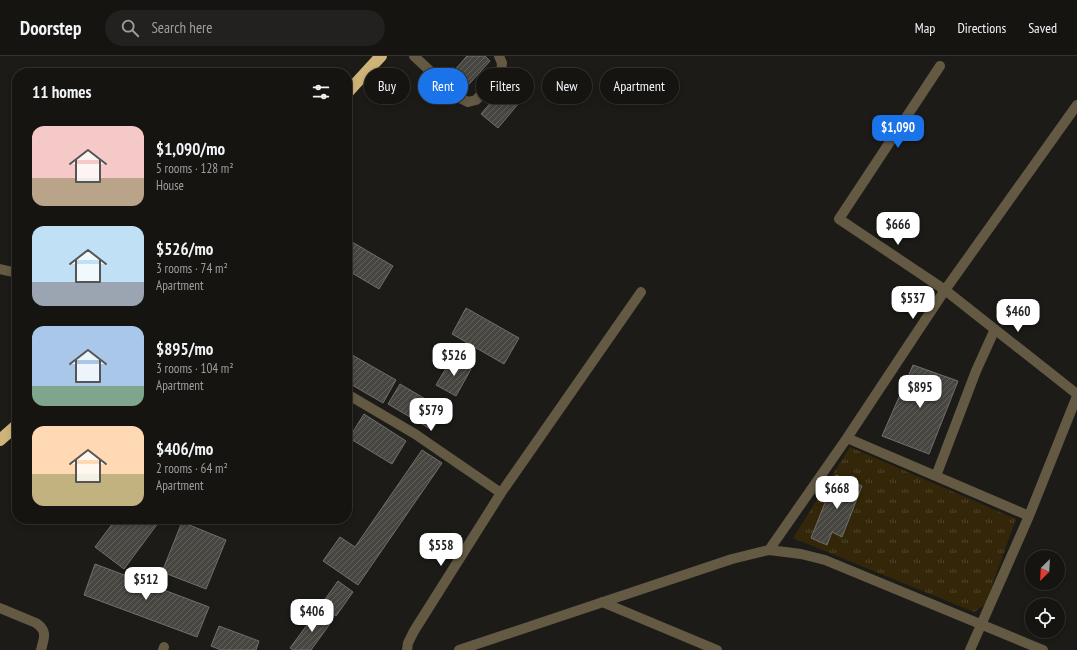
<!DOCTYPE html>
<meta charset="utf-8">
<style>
:root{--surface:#151411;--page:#22211f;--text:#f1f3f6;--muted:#9d9e9f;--line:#343331;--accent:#1a73e8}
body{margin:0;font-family:"PT Sans Narrow",sans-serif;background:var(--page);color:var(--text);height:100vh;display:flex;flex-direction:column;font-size:15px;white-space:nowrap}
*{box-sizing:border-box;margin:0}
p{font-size:13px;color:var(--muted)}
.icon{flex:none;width:22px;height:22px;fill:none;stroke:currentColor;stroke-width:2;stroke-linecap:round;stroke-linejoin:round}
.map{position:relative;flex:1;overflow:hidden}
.sheet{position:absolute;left:12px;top:12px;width:340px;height:456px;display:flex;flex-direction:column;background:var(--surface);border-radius:16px;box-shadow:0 2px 6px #0003,0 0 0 1px var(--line)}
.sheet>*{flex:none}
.top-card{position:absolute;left:364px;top:12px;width:380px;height:36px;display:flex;gap:8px}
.needle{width:26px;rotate:204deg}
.tools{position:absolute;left:1025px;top:494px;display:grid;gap:8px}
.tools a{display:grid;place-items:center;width:40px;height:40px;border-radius:50%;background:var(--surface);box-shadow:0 2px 6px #0003,0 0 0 1px var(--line);font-size:20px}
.price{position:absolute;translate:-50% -34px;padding:0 9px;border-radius:8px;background:#fff;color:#222;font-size:13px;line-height:26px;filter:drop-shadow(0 1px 2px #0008)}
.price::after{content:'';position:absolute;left:50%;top:24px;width:12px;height:9px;margin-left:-6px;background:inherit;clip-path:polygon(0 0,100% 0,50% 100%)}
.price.current{background:var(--accent);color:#fff}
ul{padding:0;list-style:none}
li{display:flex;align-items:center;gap:12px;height:100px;padding:0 20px}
li span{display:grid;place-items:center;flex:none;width:112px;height:80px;border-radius:12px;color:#555}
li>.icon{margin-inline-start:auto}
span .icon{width:48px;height:48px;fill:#fffc;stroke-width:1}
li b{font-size:17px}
h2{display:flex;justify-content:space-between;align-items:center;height:48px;padding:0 20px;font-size:17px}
.pill{padding:0 14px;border-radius:18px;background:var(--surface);box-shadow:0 2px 6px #0003,0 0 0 1px var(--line);font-size:14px;line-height:36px}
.pill.current{background:var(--accent);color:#fff}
header{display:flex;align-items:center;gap:24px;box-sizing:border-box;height:56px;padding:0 20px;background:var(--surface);border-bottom:1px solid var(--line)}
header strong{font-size:19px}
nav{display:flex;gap:22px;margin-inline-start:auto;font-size:14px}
.search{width:280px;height:36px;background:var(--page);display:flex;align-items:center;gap:10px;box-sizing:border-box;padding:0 14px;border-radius:22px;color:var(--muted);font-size:15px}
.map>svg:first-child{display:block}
.park{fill:url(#park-tufts)}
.building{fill:url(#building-hatch);stroke:#716f6b}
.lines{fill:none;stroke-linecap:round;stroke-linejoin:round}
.minor{stroke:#645a43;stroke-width:10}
.highway{stroke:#ceb478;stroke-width:12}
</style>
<header>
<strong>Doorstep</strong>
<div class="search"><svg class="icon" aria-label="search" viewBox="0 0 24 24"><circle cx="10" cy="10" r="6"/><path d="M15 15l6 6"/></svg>Search here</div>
<nav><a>Map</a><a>Directions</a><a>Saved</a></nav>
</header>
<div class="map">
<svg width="1077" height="594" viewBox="0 0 1077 594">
<defs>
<pattern id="park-tufts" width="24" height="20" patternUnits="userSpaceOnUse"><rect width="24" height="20" fill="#342709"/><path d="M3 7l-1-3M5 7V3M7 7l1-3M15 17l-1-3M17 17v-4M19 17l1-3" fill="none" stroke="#52472d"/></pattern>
<pattern id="building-hatch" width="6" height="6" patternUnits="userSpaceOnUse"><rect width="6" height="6" fill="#484641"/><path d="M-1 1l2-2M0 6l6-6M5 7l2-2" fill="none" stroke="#63615d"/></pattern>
</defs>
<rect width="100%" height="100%" fill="#1c1b17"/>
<path class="park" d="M850,391L1016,463L985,549L974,556L793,482Z"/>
<path class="building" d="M467,0H485L490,5L461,37L446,24Z
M517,15L534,29L498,72L481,58Z
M347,183L393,210L379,233L347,214Z
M466,252L519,282L504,308L452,278Z
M347,296L396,324L383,347L347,326Z
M452,302L471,313L456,340L436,329Z
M913,309L958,325L929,398L882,380Z
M400,328L444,354L432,374L388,348Z
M364,358L406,385L392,408L349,382Z
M422,394L442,407L358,529L323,505L340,481L355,491Z
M836,419L862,430L842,481L832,476L827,489L811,482Z
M116,463H161L124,513L95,491Z
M182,466L226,484L206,533L162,516Z
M95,508L209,551L197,581L84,539Z
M338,525L353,536L336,560L321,549Z
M318,554L332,565L311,594H293L290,592Z
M219,570L259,585L256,594H221L211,590Z"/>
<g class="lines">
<path class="minor" d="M414,0L458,41L468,46L476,44L501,17L502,7L499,0
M940,10L839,163L945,234L1077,338
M0,213L17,217
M347,338L415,378L501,437
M847,382L1029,460
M936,420L976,315L995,273
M769,494L847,382L945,234L1077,49
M602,546L717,594
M0,552L36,567C48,575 44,582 41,594
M163,594L164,591
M407,594L408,587L414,575L501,437L641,236
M459,594L732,503L769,494L801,498L825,504L1043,594
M970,594L1029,460L1077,340"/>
<path class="highway" d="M347,37L381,0
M0,384L17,369"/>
</g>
</svg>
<div class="tools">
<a><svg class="needle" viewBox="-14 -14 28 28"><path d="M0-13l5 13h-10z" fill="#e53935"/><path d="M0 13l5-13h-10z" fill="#9d9e9f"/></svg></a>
<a><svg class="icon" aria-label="locate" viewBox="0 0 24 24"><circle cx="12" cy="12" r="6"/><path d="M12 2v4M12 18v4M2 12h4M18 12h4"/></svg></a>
</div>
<b class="price current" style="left:898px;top:93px">$1,090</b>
<b class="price" style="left:898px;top:190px">$666</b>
<b class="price" style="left:913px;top:264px">$537</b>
<b class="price" style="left:1018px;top:277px">$460</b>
<b class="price" style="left:454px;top:321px">$526</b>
<b class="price" style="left:920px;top:353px">$895</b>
<b class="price" style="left:431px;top:376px">$579</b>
<b class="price" style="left:837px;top:454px">$668</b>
<b class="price" style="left:441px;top:511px">$558</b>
<b class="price" style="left:146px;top:545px">$512</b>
<b class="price" style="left:312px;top:577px">$406</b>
<div class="top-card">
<a class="pill">Buy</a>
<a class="pill current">Rent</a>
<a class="pill">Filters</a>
<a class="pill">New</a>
<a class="pill">Apartment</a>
</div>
<section class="sheet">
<h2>11 homes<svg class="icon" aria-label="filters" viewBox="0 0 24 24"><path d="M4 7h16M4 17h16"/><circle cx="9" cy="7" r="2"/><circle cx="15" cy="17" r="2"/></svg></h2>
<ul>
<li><span style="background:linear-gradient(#f6c9c9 65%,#b9a48a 0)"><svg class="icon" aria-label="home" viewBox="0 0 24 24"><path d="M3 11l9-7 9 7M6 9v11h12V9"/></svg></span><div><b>$1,090/mo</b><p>5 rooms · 128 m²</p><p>House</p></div></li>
<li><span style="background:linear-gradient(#bfe0f5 70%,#9aa5b1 0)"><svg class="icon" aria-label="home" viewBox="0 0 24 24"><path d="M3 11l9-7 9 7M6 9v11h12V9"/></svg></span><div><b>$526/mo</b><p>3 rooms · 74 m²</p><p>Apartment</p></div></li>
<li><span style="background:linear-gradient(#a9c7e8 75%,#7fa58c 0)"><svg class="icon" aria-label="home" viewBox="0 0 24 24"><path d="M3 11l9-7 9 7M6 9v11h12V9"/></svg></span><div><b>$895/mo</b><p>3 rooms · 104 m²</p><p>Apartment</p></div></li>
<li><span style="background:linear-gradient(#ffd9b3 60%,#c2b280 0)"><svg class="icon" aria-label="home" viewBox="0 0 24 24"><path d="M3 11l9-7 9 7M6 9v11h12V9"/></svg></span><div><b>$406/mo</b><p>2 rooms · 64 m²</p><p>Apartment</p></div></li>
</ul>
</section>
</div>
